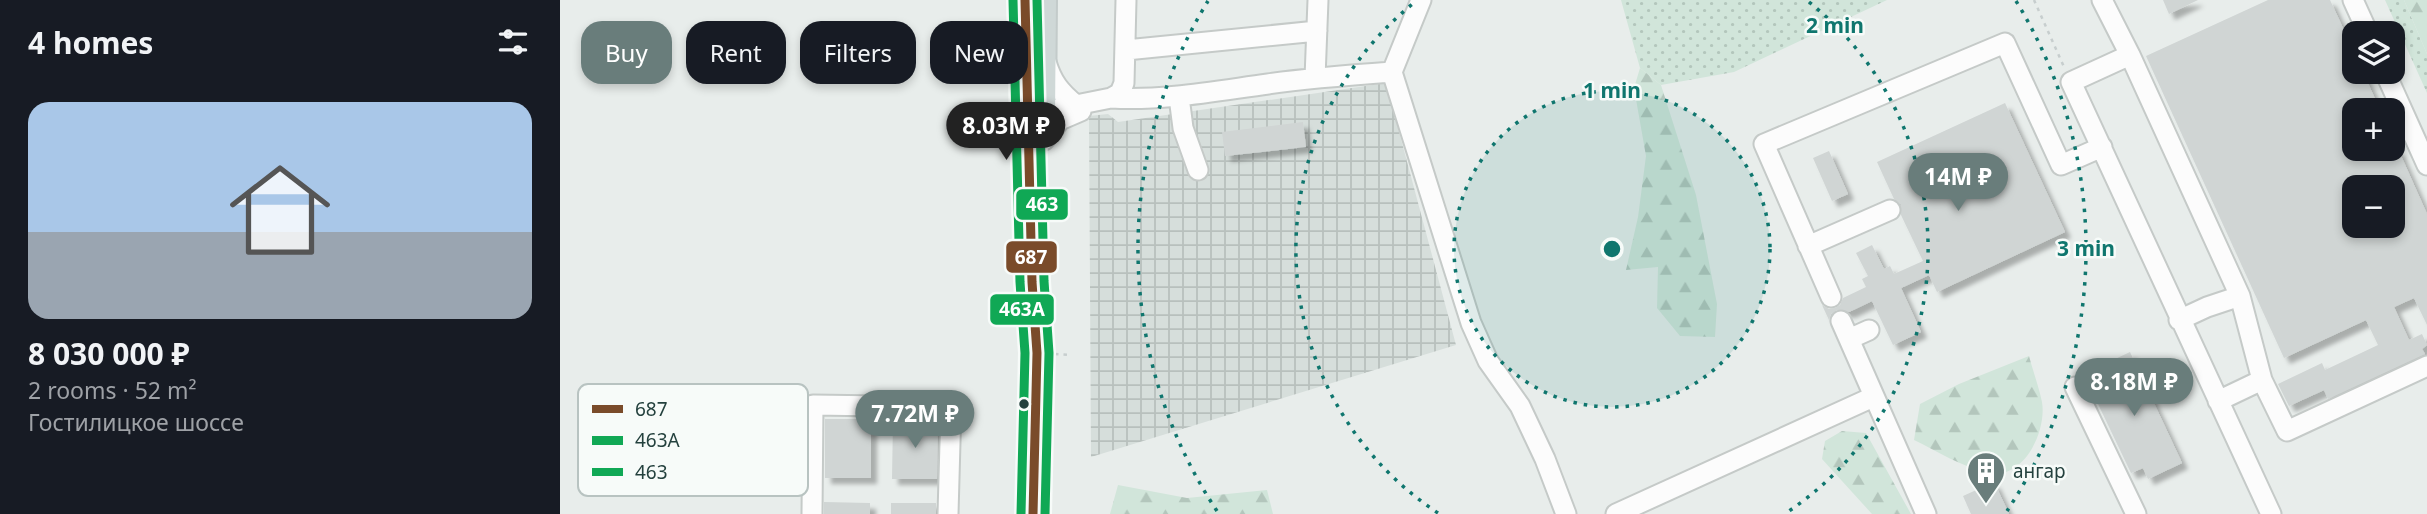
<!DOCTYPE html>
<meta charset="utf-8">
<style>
:root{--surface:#171b24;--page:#20242c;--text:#f1f3f6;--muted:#9ea1a6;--accent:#697d7b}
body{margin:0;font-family:"Noto Sans",sans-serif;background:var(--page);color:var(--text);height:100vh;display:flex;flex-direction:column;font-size:26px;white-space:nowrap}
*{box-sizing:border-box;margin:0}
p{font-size:23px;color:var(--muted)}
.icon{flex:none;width:38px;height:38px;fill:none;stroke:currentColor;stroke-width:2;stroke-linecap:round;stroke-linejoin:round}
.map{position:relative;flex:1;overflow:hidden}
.sheet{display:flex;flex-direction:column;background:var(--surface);width:560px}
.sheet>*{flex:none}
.top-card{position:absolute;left:21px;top:21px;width:665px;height:63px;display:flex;gap:14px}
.tools{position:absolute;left:1782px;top:21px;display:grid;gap:14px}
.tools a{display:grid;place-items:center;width:63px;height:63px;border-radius:14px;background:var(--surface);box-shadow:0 4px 10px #0003;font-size:35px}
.price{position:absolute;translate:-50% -60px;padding:0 16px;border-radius:24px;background:var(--accent);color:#fff;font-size:23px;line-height:46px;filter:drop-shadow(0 2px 4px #0008)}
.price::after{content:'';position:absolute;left:50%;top:42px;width:21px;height:16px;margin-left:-10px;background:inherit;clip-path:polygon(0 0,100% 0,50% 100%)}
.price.selected{background:#222;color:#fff}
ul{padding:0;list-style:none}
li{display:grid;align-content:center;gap:14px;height:371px;padding:0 28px}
li span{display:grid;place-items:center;height:217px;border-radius:21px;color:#555}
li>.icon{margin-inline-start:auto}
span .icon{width:126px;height:126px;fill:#fffc;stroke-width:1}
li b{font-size:30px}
h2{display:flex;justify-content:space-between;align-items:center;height:84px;padding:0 28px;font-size:30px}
.pill{padding:0 24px;border-radius:21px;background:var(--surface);box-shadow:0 4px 10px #0003;font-size:24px;line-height:63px}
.pill.selected{background:var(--accent);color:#fff}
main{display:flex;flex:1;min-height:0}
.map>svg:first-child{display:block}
.industrial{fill:url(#industrial-grid)}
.grass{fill:url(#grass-dots)}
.forest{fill:url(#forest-firs)}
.building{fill:#d0d5d4;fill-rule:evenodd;filter:url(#shadow)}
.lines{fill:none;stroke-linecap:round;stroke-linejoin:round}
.minor-casing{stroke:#c5cac8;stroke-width:23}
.major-casing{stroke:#c3cbca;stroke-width:28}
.path{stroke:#c7cece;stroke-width:2.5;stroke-dasharray:3.5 5;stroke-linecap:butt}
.minor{stroke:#fcfcfc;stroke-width:19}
.major{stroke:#cfd8d7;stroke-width:24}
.bus-1-casing{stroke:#f7fbf9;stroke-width:14}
.bus-2-casing{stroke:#f7fbf9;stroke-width:14}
.bus-3-casing{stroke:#f7fbf9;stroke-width:14}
.bus-1{stroke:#7a4b2a;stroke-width:9}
.bus-2{stroke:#10a855;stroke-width:9}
.bus-3{stroke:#10a855;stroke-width:9}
.ring{fill:none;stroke:#0f766e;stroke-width:3.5;stroke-dasharray:3.5 7}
.bus-dot{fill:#24413e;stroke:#f7fbf9;stroke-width:2.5}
.labels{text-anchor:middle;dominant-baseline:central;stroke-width:5;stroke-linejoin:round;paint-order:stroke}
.poi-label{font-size:19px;fill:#24413e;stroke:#f7fbf9;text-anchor:start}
.key{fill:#f7fbf9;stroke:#b8c3c1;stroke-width:2}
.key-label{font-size:19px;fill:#24413e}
.centre{fill:#0f766e;stroke:#f7fbf9;stroke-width:3.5}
.ring-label{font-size:21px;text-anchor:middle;font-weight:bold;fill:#0f766e;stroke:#f7fbf9;stroke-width:5;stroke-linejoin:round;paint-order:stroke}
.line-badge{stroke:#f7fbf9;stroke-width:2.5}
.badge-label{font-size:19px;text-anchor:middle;font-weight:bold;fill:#fff}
</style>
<main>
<section class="sheet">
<h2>4 homes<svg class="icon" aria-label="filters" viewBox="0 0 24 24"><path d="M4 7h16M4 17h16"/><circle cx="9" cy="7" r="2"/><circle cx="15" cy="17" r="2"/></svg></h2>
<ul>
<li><span style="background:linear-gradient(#a9c7e8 60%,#9aa5b1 0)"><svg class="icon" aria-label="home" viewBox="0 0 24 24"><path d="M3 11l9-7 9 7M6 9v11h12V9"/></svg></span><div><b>8 030 000 ₽</b><p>2 rooms · 52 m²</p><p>Гостилицкое шоссе</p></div></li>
</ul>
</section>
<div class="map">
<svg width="1867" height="514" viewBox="0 0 1867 514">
<defs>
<pattern id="industrial-grid" width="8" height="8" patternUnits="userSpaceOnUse" patternTransform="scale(1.75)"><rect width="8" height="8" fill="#d6dedb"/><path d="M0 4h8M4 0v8" fill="none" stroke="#b8c0bd"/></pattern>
<pattern id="grass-dots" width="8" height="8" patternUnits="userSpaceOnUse" patternTransform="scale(1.75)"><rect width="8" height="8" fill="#d1e5da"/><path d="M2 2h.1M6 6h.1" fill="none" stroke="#b3c6bc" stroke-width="1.8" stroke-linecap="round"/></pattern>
<pattern id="forest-firs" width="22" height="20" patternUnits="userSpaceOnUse" patternTransform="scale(1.75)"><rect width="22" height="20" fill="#d1e5da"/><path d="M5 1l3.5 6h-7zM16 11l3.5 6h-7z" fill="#b3c6bc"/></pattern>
<filter id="shadow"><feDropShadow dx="6" dy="6" stdDeviation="2" flood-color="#0004"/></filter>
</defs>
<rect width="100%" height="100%" fill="#e8edeb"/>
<path class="industrial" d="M826,83L896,345L531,457L529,116L548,114L558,122Z"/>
<path class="grass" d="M1061,0H1327L1174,72L1101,85L1080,68Z
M1825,0H1844L1867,54V93Z"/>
<path class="forest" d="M1844,0H1867V54Z
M1080,68L1101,85L1136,195L1157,304L1155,337L1120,336L1097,308L1098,267L1066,270L1078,217L1086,156L1074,88Z
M1469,356C1473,371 1479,387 1482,402C1487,432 1463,481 1428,473C1402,467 1377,451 1354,440L1360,404L1399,384Z
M1282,431L1306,433L1351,514H1312L1262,459L1265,441Z
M558,485L627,498L707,490L713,514H550Z"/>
<path class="building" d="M1603,0H1638L1609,14Z
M1708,0H1770L1794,52V72H1803L1820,110H1794V149H1838L1867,214V325L1854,298L1834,307L1849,340L1862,334L1867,345L1862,349L1865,354L1768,399L1764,390L1729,406L1718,384L1762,363L1765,370L1818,345L1806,320L1724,358L1586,56ZM1794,187H1832V226H1794Z
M1445,103L1505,232L1377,292L1369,275L1341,288L1361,332L1333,345L1312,301L1289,312L1277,310L1271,314L1269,320L1262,305L1269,309L1275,308L1280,305L1283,298L1306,287L1302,279L1308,276L1296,253L1312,245L1324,269L1330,266L1334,274L1363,261L1341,215V204L1334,199L1317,162Z
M743,122L746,147L665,156L662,132Z
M1269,151L1288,194L1272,201L1253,158Z
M1570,352L1622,463L1588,479L1583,468L1571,473L1529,385L1541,379L1536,368Z
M265,419H311V478H265Z
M333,420H378L377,479H332Z
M1434,482L1449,514H1411L1403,496Z
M264,502L310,503V514H264Z
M331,503H376V514H331Z"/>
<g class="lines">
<defs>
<path id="minor" d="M861,0L832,72L911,323L928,361L960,406L985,459L1006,514
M1542,0L1570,55L1680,296L1702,380L1658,401
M1793,0L1808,33
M566,50L757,31
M1570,55L1511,82L1711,514
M486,62C492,82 500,92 516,105
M1825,72L1867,165
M755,78L758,0
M619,97L623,128L638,170
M551,98C604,101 656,91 708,84C749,78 790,75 832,72
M471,114L551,98L560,93L564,83L566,0
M484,140L500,120L521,111
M1248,246L1330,210
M1271,297L1204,144L1445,43L1501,165L1542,147
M1619,320L1647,307L1680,296
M1281,321L1366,514
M1289,339L1309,330
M1702,380L1727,431L1867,366
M1515,387L1576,514
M252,514L253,405L391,407L388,514
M1056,514L1313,397"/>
<path id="major" d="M465,0L472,282L477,353L473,514
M483,115L484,0"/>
</defs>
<use href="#minor" class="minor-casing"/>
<use href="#major" class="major-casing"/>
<path class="path" d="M1474,0L1504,67
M495,354L509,355"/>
<use href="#minor" class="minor"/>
<use href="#major" class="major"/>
<defs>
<path id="bus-1" d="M465,0L472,282L477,353L473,514"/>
<path id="bus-2" d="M453,0L460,282L465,353L461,514"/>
<path id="bus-3" d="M477,0L484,281L489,353L485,514"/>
</defs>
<use href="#bus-1" class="bus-1-casing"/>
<use href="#bus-2" class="bus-2-casing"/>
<use href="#bus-3" class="bus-3-casing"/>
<use href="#bus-1" class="bus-1"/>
<use href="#bus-2" class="bus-2"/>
<use href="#bus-3" class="bus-3"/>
</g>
<circle cx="1052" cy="249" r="158" fill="#0f766e" fill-opacity=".12"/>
<g class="ring">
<circle cx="1052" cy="249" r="158"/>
<path d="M878 513A316 316 0 0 1 855 2M1249 2A316 316 0 0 1 1226 513"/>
<path d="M657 511A474 474 0 0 1 648 1M1456 1A474 474 0 0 1 1447 511"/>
</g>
<defs>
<symbol id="building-pin" viewBox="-11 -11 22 30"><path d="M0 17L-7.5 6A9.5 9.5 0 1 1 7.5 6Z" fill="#697d7b" stroke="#f7fbf9"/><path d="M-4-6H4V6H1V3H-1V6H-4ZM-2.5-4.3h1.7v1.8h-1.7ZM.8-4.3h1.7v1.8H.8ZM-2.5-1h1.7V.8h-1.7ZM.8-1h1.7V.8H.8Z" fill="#fff"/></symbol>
</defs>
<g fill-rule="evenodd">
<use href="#building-pin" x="1404" y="449" width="44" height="60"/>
</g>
<circle class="bus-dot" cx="464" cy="404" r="6"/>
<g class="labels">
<g class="poi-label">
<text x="1453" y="471">ангар</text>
</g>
</g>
<rect x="18" y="384" width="230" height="112" rx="10" class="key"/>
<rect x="32" y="405" width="31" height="8" fill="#7a4b2a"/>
<rect x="32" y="436" width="31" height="9" fill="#10a855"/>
<rect x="32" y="468" width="31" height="8" fill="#10a855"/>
<g class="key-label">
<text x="75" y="416">687</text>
<text x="75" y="447">463А</text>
<text x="75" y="479">463</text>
</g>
<circle cx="1052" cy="249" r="10" class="centre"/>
<g class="ring-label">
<text x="1275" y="33">2 min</text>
<text x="1052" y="98">1 min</text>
<text x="1526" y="256">3 min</text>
</g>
<g class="line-badge">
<rect x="455" y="188" width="54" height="33" rx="7" fill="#10a855"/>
<rect x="445" y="240" width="53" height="34" rx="7" fill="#7a4b2a"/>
<rect x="429" y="293" width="66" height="33" rx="7" fill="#10a855"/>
</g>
<g class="badge-label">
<text x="482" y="211">463</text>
<text x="471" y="264">687</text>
<text x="462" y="316">463А</text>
</g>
</svg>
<div class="tools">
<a><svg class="icon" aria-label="layers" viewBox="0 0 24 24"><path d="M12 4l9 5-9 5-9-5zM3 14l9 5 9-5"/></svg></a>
<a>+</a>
<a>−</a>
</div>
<b class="price selected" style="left:446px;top:162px">8.03M ₽</b>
<b class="price" style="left:1398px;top:213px">14M ₽</b>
<b class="price" style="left:1574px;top:418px">8.18M ₽</b>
<b class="price" style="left:355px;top:450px">7.72M ₽</b>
<div class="top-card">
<a class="pill selected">Buy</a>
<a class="pill">Rent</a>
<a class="pill">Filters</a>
<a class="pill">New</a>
</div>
</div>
</main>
